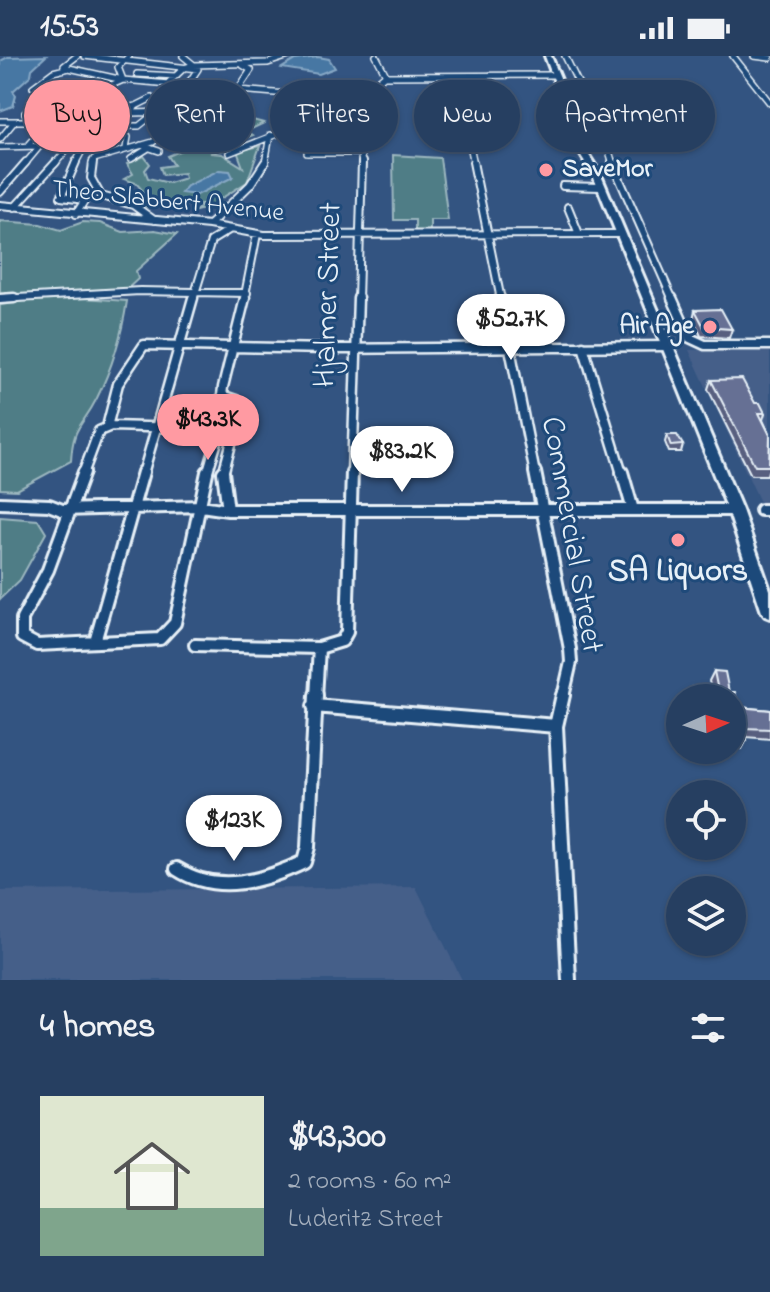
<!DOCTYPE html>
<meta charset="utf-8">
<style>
:root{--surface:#263f61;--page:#324a6a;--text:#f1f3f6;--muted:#a4afbd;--line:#425876;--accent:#ff9aa2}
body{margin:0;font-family:"Indie Flower",sans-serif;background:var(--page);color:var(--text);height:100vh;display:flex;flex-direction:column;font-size:30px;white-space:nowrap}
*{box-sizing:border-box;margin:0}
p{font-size:26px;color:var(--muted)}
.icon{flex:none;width:44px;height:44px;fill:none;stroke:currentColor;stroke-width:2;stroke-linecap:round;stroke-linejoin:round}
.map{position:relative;height:924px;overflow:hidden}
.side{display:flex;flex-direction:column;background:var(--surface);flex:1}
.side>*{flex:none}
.hud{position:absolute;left:24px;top:24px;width:722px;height:72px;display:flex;gap:16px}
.needle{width:52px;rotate:87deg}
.controls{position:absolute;left:666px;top:628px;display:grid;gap:16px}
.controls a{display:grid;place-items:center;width:80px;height:80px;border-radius:50%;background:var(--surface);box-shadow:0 2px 6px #0004,0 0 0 2px var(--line);font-size:40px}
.price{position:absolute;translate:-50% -68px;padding:0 18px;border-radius:28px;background:#fff;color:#222;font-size:26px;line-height:52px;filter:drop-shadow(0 2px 4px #0008)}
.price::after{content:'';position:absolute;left:50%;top:48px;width:24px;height:18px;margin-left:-12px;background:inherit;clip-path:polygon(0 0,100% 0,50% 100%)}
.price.current{background:var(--accent);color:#111}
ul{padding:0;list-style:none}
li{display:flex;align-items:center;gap:24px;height:200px;padding:0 40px}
li span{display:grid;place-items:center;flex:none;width:224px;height:160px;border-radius:0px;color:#555}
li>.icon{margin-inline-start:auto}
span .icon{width:96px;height:96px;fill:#fffc;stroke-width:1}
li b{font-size:34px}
h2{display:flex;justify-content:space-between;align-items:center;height:96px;padding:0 40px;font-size:34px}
.tag{padding:0 28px;border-radius:36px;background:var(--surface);box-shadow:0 2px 6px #0004,0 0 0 2px var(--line);font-size:28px;line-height:72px}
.tag.current{background:var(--accent);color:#111}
.status{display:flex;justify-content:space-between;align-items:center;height:56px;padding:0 40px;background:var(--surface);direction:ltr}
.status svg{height:22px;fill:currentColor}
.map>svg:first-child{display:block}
.built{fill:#455f89}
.green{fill:#507d86;stroke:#9cb7bf;stroke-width:2}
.water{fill:#4777a3;stroke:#87a8c5;stroke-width:2}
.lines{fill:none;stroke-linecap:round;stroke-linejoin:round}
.street-far4-casing{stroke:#e8f1f8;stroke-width:8}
.street-far3-casing{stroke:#e8f1f8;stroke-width:10}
.street-far2-casing{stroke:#e8f1f8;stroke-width:13}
.street-far1-casing{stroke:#e8f1f8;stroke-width:16}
.street-casing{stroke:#e8f1f8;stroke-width:18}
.secondary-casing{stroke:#e8f1f8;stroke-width:6}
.street-far4{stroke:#1f4a7a;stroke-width:5}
.street-far3{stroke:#1f4a7a;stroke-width:6}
.street-far2{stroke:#1f4a7a;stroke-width:8}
.street-far1{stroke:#1f4a7a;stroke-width:10}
.street{stroke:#1f4a7a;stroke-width:12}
.secondary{fill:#1f4a7a;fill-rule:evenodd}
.wall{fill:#585f7f;stroke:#e8f1f8;stroke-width:2}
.building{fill:#666f94;stroke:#e8f1f8;stroke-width:2}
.poi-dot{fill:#ff9aa2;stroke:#1f4a7a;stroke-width:3}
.labels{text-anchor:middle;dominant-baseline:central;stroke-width:6;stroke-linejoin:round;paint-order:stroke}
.far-poi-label{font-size:26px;font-weight:bold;fill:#e8f1f8;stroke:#1f4a7a;text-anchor:start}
.far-street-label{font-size:26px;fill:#e8f1f8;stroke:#1f4a7a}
.street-label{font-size:32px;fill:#e8f1f8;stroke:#1f4a7a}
.poi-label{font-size:32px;font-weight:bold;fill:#e8f1f8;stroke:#1f4a7a}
</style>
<div class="status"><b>15:53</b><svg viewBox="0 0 49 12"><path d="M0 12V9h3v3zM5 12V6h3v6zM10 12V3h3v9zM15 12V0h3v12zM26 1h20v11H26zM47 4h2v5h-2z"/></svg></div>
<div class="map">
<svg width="770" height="924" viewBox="0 0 770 924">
<rect width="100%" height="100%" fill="#335481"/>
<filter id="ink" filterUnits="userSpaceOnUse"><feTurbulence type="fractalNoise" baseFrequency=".0125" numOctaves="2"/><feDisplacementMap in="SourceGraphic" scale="16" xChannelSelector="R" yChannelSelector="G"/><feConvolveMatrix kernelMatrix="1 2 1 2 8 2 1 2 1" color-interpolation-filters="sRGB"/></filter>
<g filter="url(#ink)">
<path class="built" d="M689,294H770V446H760Z
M416,831L462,924H0V835Z"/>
<path class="green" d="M234,37L237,43L231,51L242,53L231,54L230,58L264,67L247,75L253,79L243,83L246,89L210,97L222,98L243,111L237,95L260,90L247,126L219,144L220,149L196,155L203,148L147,151L134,144L145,137L136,127L124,123L133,118L127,108L144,100L150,108L145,114L148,122L169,127L185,122L184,117L163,119L160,111L174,109L168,100L190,91L182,85L189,77V71L207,69L197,64L213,56L206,54L216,47L213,39Z
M393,99L440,102L448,164H430V176H415V164H394Z
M0,165L40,168L61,174L83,166L100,167L123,176L155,174L177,178L136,215L138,223L126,234L0,241Z
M54,240L127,245C122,278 112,312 97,342C82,372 73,368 71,405L17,434L0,433V249Z
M0,461L38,464L46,477L20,524L0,543Z"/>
<path class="water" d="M46,0L32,13L31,19L13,35L16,39L13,50L0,55V5L8,1Z
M318,1L329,3L335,12L319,18L282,12L295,4Z
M219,114L230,115L233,121L197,139L181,137L187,130Z"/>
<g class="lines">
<defs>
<path id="street-far4" d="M84,0L198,13L186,31
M376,0L386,19
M565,0L605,82L613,108
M733,0L770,47
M754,0L770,2
M194,9L268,7L289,0
M69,12L64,10L77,0
M137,18L176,20
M167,28L184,12L194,9L183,0
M239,32L251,14L241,8
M64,39L81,28
M66,41L87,40L123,24L118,11L129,0
M136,50L152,42
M198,53L190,50L207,32
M25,57L73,51
M132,57L170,56L186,33L181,32
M68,61L93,54L131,58L136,50L110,55
M70,61L75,49L64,46L66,40L33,31L53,16L69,12L123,24L310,40L346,49
M0,65H72L80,69V77L55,108
M126,70H139L154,58
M299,71L346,49
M37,75L122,79L128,81L126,92
M357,75L362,108
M565,82H605
M0,83L14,66
M141,89L159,95
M27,90L50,64
M0,91L40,90L62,77
M471,94L474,108
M229,97L290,73L357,75L365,36L384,20L555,19
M307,97H359
M131,103L147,93
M25,108L40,90
M75,108L82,95L89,91
M92,108L94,103L153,86L198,53
M265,108L270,79"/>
<path id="street-far3" d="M76,106L61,141L85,144L76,158
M93,106L91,122L101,140L133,149L154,164
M473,106L501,244
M612,106L673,244
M563,130L600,131
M0,136L26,106
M0,149L209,169L264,179L620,178
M15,151L56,106
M568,151L579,178
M209,169L250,129L265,106
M0,243L140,235L247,237
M193,244L211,185L229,174
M244,244L257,178
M358,244L362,106"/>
<path id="street-far2" d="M500,242L535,418
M672,242L690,282L705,289H770
M0,243L14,242
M583,290L622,418
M111,370L108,367L118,328L144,289L327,293L667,290
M83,418L99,375L111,370L217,373
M143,418L193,242
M207,418L217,385L223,331L245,242
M223,418L240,355L236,344L224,340
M352,418L358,242"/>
<path id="street-far1" d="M84,416L48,514L22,563V581L37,589L160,583L175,567L207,416
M223,416L228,454
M535,416L570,593L571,606L563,641
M622,416L633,454
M0,447L49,449L62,454L201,450L228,454H735
M761,454H770
M95,586L143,416
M195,589L319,592
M316,641L319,592L342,585L347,576L352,416"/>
<path id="street" d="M563,639L556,670L569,924
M314,650L556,670
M177,813C217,839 264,825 304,806L308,791L316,639"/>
<path id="secondary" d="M545,0H551L571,48L578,82L600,117L742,454L770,534V562L765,560L762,556L728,454L592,117L570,82L563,48Z"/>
</defs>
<use href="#street-far4" class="street-far4-casing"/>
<use href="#street-far3" class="street-far3-casing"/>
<use href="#street-far2" class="street-far2-casing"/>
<use href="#street-far1" class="street-far1-casing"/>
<use href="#street" class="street-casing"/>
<use href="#secondary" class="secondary-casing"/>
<use href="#street-far4" class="street-far4"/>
<use href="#street-far3" class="street-far3"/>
<use href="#street-far2" class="street-far2"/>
<use href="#street-far1" class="street-far1"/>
<use href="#street" class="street"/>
<use href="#secondary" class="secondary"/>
</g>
<path class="wall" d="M695,254L732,273L729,282L701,280L693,263Z
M711,324L755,347L765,357L763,364L770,379V415H768L767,419H751L708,333Z
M667,379L683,389L681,396H669L665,386Z
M714,615L729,636L739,651L770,654V683L746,681L747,684L742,693L732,692V642L711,634L709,625Z
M691,633L692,642H687Z"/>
<path class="building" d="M721,253L732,273L704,271L695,254Z
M742,323L755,347H760L765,357H759L770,379L769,407L770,410H755L711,324Z
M667,379H677L683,389L671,390Z
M714,615L725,616L729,636H735L739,651L770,654V673L744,672L747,684L732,682V642H692L691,633L718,635Z"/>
</g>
<g class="poi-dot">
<circle cx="546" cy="114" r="8"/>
<circle cx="710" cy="271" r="8"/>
<circle cx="678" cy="484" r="8"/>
</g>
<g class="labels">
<g class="far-poi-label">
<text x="562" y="114">SaveMor</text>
<text x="694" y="271" text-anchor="end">Air Age</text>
</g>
<g class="far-street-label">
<text transform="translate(168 146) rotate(6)">Theo Slabbert Avenue</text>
</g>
<g class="street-label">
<text transform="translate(329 239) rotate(-88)">Hjalmer Street</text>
<text transform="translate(571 479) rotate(80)">Commercial Street</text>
</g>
<g class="poi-label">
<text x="678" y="516">SA Liquors</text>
</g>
</g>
</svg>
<div class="controls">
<a><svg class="needle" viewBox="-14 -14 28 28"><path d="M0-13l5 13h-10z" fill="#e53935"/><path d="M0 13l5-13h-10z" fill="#a4afbd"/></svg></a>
<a><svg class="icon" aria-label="locate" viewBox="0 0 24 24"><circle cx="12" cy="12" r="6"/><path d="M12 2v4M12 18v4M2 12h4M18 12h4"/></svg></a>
<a><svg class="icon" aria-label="layers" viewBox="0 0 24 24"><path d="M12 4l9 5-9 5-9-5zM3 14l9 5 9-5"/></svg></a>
</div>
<b class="price" style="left:511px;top:306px">$52.7K</b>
<b class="price current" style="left:208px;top:406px">$43.3K</b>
<b class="price" style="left:402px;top:438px">$83.2K</b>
<b class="price" style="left:234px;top:807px">$123K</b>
<div class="hud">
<a class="tag current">Buy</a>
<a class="tag">Rent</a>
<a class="tag">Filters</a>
<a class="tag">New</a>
<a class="tag">Apartment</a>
</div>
</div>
<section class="side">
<h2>4 homes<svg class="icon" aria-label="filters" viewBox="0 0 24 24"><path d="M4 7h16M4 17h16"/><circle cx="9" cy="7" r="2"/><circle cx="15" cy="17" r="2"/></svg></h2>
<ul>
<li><span style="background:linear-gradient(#dfe7d0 70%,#7fa58c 0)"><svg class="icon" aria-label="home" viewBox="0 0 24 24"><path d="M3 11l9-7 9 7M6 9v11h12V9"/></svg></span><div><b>$43,300</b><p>2 rooms · 60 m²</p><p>Luderitz Street</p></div></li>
</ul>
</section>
